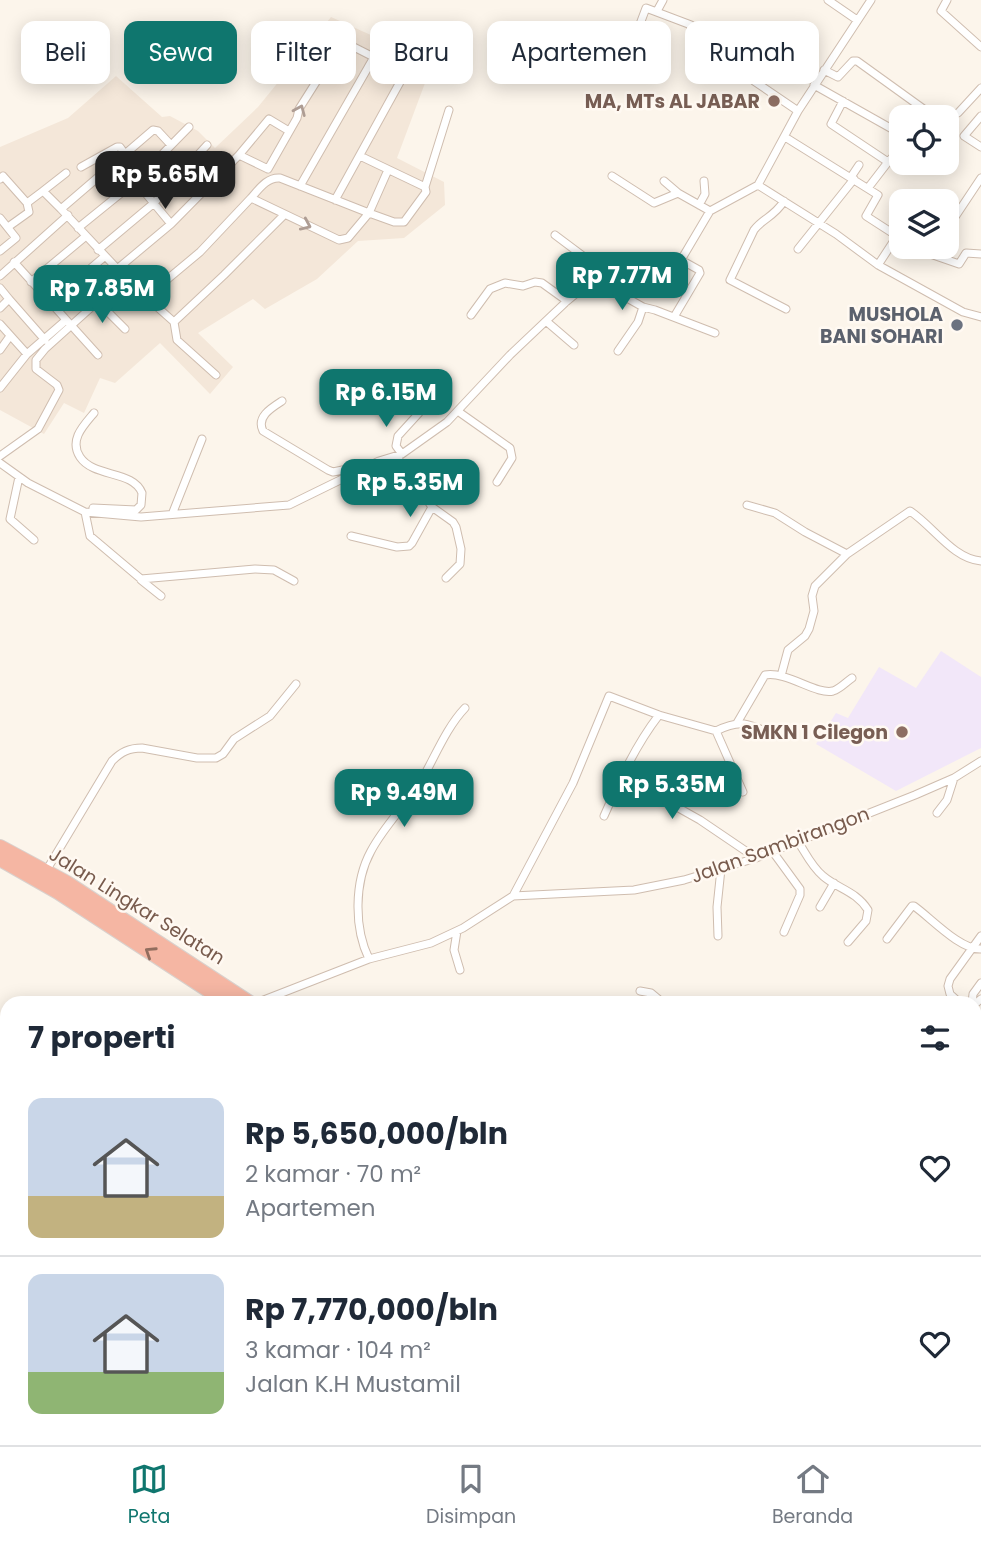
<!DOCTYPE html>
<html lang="id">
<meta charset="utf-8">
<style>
:root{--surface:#fff;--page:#f6f6f7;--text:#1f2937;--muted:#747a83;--line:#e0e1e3;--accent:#0f766e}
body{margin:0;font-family:Poppins,sans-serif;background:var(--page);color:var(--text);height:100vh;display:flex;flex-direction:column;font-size:26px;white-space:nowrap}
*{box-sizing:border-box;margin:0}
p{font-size:23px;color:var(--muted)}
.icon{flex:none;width:38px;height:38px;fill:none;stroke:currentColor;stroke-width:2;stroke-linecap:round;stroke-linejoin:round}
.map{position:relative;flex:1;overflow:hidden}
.panel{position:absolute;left:0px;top:996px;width:982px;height:450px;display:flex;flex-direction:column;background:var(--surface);border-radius:21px 21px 0 0;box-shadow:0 4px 18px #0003}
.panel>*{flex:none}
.banner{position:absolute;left:21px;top:21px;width:940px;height:63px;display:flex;gap:14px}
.fabs{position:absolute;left:889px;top:105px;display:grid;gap:14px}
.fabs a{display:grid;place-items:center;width:70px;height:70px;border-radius:14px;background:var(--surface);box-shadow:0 4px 18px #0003;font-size:35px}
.price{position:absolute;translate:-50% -60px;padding:0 16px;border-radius:14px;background:var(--accent);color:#fff;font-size:23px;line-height:46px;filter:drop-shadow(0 2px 4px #0008)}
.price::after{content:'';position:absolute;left:50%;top:42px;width:21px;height:16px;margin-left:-10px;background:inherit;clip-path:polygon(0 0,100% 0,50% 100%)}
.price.active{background:#222;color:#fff}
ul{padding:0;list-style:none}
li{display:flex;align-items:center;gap:21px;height:175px;padding:0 28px}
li+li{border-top:2px solid var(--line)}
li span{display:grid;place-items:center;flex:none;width:196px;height:140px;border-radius:14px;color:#555}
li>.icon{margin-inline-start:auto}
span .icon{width:84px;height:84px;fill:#fffc;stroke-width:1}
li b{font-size:30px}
h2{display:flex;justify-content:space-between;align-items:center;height:84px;padding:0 28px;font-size:30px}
.chip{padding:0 24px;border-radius:14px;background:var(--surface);box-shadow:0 4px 18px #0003;font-size:24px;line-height:63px}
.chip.active{background:var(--accent);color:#fff}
.menu{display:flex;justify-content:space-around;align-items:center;height:98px;border-top:2px solid var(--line);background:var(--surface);font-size:19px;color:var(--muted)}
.menu a{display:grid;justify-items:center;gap:4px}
.menu .active{color:var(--accent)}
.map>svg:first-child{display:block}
.residential{fill:#f4e7d9}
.education{fill:#f2e7f9}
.green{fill:#d8ebc8}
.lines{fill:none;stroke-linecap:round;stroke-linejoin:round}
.street-casing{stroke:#cfbdaf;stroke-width:9}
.secondary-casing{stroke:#d5bfaf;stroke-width:12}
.highway-casing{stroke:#d9d1cd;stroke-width:16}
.street{stroke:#fff;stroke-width:7}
.secondary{stroke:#fff;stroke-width:10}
.highway{stroke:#f5b6a3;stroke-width:14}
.oneway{stroke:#ae9d94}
.oneway2{stroke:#916d5e}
.education-dot{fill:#8d6e63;stroke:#fff9f2;stroke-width:2.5}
.worship-dot{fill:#6b7280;stroke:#fff9f2;stroke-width:2.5}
.labels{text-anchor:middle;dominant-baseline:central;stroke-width:5;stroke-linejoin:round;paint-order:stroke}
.education-label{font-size:19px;font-weight:bold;fill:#785e54;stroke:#fff9f2;text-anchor:end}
.worship-label{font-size:19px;font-weight:bold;fill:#5b616d;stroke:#fff9f2;text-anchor:end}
.street-label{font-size:19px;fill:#785b4d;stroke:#fff9f2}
</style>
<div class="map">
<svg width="981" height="1445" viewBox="0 0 981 1445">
<rect width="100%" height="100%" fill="#fcf5eb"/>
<path class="residential" d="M331,17L415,55L411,67L428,75L397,158L444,182L445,205L404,238L358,241L317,279L265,309L253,299L198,333L233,367L210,394L160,343L115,383L100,378L84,413L64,403L44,434L0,410V147L68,118L116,76L162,117L170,116L198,131L215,148L258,107Z
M0,1351L7,1355V1438L688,1439L686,1445H0Z"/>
<path class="education" d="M941,651L981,677V748L896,791L816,744L836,713L848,718L879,667L916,688Z"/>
<path class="green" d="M315,1439V1438L399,1439L392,1445H312Z"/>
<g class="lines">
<defs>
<path id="street" d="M828,0L857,20
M947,0L941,11L981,47
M657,11L663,0
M640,24L646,8L691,25L690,42L753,79
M768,54L753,76L754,81L798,111
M824,70L838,77L853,61H857L925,110
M814,85L901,134
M843,101L831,124L888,162L868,188
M958,113L981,88
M981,116L964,136L981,147
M785,137L878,195L866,216L897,236
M360,156L425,187L426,192L404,222H394L369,213L348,238L339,240L251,198C259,189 267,177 280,178L369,213L388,170
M888,162L901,148
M81,167L117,147H120L125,154
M268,169L297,118L299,109L342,41L405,73L335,200
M268,169L239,155L269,119L289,131
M612,176L654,203L678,193L710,211
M851,177L859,165
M0,179L3,176L27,203L43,191L61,209
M664,181L678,193
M758,185L836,234L878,265L963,312L981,317
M300,186L374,57
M425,187L449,110
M43,191L66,173
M784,201C774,217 763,218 754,230L730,280L786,309
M699,205L705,194L704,181
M0,218L16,238L0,251
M171,224L239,155
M8,227L29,212L27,203
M78,228L136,181L189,127
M947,229L981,178
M555,235L603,271
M917,247L933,255L938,247
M798,249L854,179
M98,250L154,203L207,145
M933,255L959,264L966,253L981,254
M14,262L98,355
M878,265L897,236L900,237
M116,270L171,224L118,160
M0,276L68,215
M125,277L61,209L153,130L158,131L171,145
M595,280L643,307L638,322L618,351
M31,282L86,236
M0,288L9,299L0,308
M146,297L174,322L177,340L216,375
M9,299L45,340
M98,302L125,329
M50,303L104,257
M643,307L655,310L715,333
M471,315L490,289L505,283L523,286L535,282L542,283L567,301
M674,317L700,273L699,270L681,260
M546,321L574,345
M174,322L224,275L284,215
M0,324L27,354L65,321
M0,350L10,336
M0,388L27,354
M282,401C271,408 256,417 263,431L328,470L333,472L357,467
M459,412L510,448L512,458L497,482
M402,454L396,446L398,436L419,413
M0,456L38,429L59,390L57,385L36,369V360L45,349L125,277L146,297L200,252L251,198
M0,463L28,483L85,512L141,517L289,505L379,461L402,454L447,422L510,355L567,301L603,271L621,266L672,264L681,260L710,211L758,185L798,111L871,0
M19,477L10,519L34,540
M747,505L775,513L805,532L847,554L910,511C933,526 953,559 981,561
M432,507L453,522L456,527L461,549L460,564L446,578
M93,508L136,510L141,505L142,493C133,470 94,478 80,457C69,440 83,426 94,413
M85,512L90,536L141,579L255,569L274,570L294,581
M173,512L202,439
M351,536L397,547L409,546L412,543L432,507L397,457
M141,580L161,596
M781,676L788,650L805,636L809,629L814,611L812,596L815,586L847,554
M737,723L765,675C787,671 816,695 833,691C840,689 846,682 852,678
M716,731C742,718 750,724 775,736
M670,769L656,793L659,797L700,820L756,858
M937,813L947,800L954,778
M604,816C620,780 635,746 659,715
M799,843C806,854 812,867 823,876C838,889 856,891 868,910L866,921L848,942
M773,852L800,889V895L784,932
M46,871L112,761C121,752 129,748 142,748L197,758H216L223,754L234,739L270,716L296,684
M513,896L573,783L609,696L659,715L716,731L743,792
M820,907L834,883
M457,931L454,950L460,970
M718,936L717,907L721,869
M887,939L912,906H914C931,918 960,950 981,949
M369,959C354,928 354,882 371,851C384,826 406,805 421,781C435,757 446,728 465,708
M640,991L651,993L663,1003
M256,1003L369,959L431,943L463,928L513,896L634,890L684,880L756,858L915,795L954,778L981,761
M960,1003L950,994L948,986L950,979L981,936
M972,1003L973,994L981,983
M975,1004L981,999
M975,1017L981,1025
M975,1100L981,1095
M0,1168L7,1174
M0,1283L7,1286
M0,1373H7
M975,1384H981
M0,1403L7,1404
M0,1435H7
M38,1438L104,1445
M190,1438H197
M209,1438L227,1445
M243,1438L261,1445
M465,1438L481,1445
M604,1438L620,1445
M932,1438L934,1445
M160,1445L163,1438
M173,1445L175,1438
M399,1445L406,1438
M414,1445L420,1438
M513,1445L516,1438
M674,1445L675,1438
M710,1445L711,1438"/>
<path id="secondary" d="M0,1134L7,1131"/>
<path id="highway" d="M0,847L67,883L250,1003
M0,859L58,892L228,1003
M975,1067H981
M975,1078L981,1077"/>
</defs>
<use href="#street" class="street-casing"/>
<use href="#secondary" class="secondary-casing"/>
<use href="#highway" class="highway-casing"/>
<use href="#street" class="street"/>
<use href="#secondary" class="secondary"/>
<use href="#highway" class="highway"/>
</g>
<defs><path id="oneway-chevron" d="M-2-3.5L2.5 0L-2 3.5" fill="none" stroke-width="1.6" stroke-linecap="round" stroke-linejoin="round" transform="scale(1.75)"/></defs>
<g class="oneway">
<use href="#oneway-chevron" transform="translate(300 110) rotate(-67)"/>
<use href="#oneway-chevron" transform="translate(306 225) rotate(24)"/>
</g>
<use class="oneway2" href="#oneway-chevron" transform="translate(150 952) rotate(-147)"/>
<g class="education-dot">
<circle cx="774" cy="101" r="7"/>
<circle cx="902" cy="732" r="7"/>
</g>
<circle class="worship-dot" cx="957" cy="325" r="7"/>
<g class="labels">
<g class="education-label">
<text x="760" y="101">MA, MTs AL JABAR</text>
<text x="888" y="732">SMKN 1 Cilegon</text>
</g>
<g class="worship-label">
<text x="943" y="314">MUSHOLA<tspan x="943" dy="22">BANI SOHARI</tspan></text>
</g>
<g class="street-label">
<text transform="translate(780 845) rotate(-20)">Jalan Sambirangon</text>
<text transform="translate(137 906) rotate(32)">Jalan Lingkar Selatan</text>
</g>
</g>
</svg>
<div class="fabs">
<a><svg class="icon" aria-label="locate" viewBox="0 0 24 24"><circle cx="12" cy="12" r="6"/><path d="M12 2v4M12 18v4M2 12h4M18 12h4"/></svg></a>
<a><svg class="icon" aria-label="layers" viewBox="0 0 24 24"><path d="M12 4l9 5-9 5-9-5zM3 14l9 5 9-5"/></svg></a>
</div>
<b class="price active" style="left:165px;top:211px">Rp 5.65M</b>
<b class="price" style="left:622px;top:312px">Rp 7.77M</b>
<b class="price" style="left:102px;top:325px">Rp 7.85M</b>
<b class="price" style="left:386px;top:429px">Rp 6.15M</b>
<b class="price" style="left:410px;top:519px">Rp 5.35M</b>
<b class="price" style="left:672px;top:821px">Rp 5.35M</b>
<b class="price" style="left:404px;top:829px">Rp 9.49M</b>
<div class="banner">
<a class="chip">Beli</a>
<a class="chip active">Sewa</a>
<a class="chip">Filter</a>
<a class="chip">Baru</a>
<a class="chip">Apartemen</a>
<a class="chip">Rumah</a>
</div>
<section class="panel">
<h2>7 properti<svg class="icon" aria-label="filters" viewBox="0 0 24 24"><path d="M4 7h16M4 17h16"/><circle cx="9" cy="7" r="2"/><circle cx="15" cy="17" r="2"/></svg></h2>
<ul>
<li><span style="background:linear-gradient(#c9d6e8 70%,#c2b280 0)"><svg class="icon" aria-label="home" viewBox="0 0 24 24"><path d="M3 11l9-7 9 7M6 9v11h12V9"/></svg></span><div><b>Rp 5,650,000/bln</b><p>2 kamar · 70 m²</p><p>Apartemen</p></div><svg class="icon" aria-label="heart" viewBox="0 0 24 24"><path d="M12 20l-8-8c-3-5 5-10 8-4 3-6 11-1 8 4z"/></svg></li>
<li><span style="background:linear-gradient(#c9d6e8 70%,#8fb573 0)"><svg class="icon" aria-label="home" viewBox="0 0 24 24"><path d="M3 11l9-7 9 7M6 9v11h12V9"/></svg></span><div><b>Rp 7,770,000/bln</b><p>3 kamar · 104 m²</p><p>Jalan K.H Mustamil</p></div><svg class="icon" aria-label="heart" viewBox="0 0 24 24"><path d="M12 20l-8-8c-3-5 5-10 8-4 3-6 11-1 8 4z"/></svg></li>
</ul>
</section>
</div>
<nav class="menu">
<a class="active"><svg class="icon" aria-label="map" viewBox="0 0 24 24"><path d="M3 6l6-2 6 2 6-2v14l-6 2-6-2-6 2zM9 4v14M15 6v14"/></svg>Peta</a>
<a><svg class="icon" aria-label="saved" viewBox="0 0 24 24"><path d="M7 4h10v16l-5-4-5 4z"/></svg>Disimpan</a>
<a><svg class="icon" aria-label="home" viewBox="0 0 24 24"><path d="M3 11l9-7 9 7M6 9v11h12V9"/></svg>Beranda</a>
</nav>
